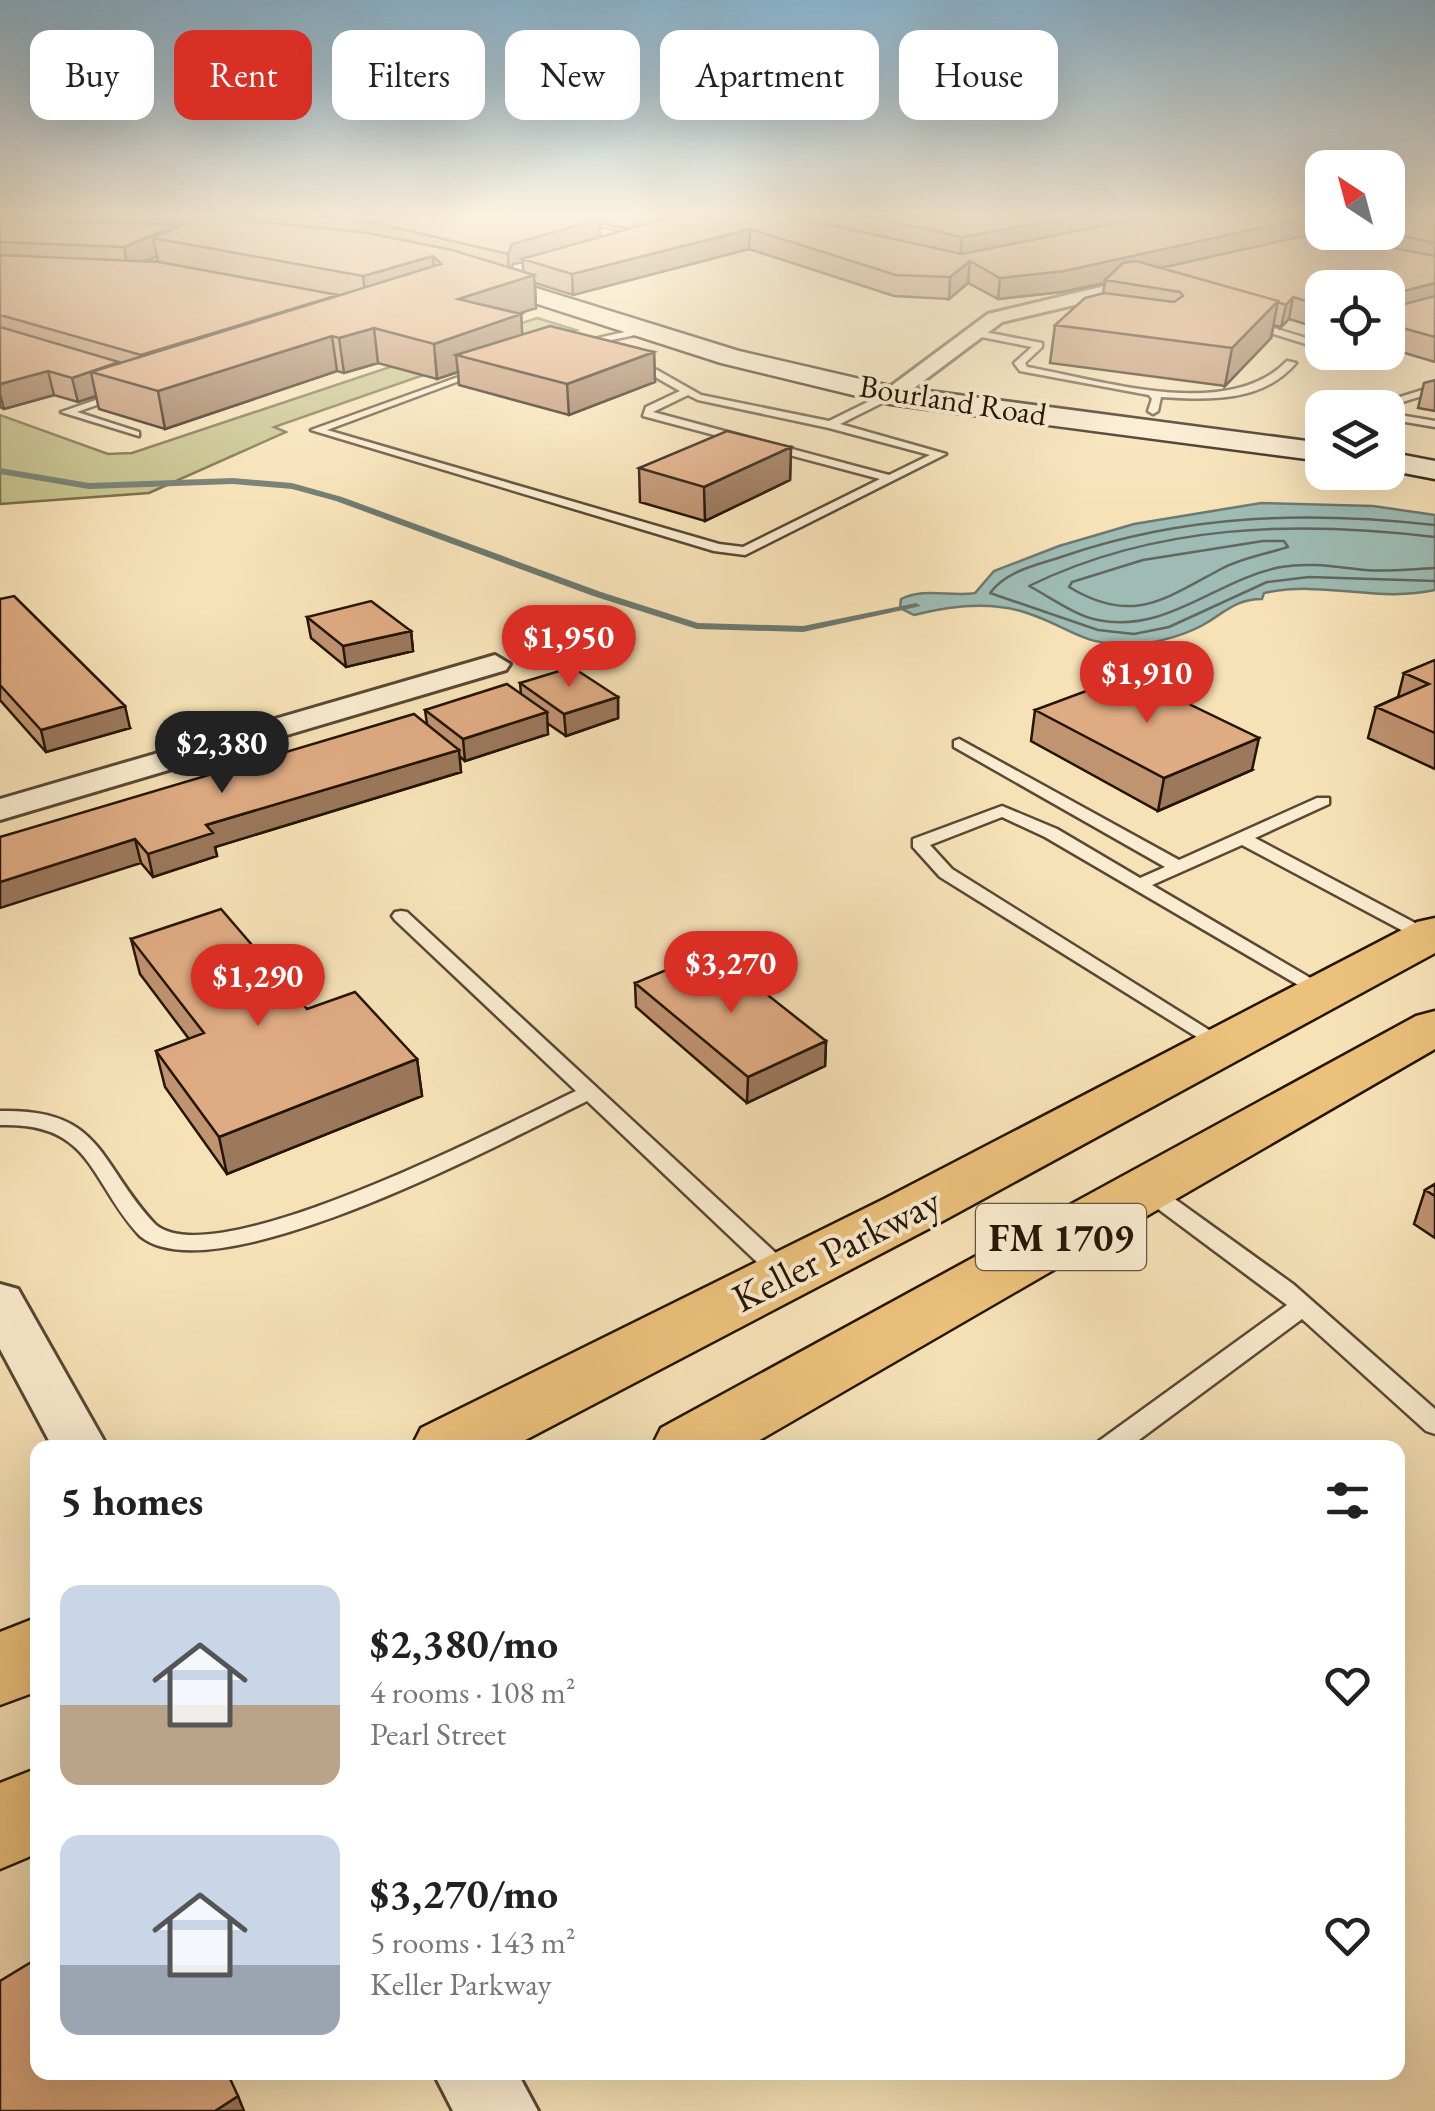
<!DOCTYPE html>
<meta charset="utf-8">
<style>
:root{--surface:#fff;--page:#f2f2f2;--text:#222;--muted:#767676;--accent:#d93025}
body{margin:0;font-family:"EB Garamond",serif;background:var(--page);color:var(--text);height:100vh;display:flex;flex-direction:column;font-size:38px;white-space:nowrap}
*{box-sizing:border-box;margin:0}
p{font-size:32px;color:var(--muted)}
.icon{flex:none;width:55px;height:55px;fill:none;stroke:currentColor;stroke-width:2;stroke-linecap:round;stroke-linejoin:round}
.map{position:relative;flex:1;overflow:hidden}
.details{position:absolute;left:30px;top:1440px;width:1375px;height:640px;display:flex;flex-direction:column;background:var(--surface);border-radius:20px;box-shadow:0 10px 40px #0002}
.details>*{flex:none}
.top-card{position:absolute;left:30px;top:30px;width:1375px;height:90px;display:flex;gap:20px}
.needle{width:65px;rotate:324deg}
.buttons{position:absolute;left:1305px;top:150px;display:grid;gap:20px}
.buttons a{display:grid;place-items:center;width:100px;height:100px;border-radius:20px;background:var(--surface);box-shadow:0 10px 40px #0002;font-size:50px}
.price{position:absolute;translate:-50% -85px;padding:0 22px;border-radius:35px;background:var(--accent);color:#fff;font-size:32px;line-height:65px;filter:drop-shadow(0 2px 5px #0008)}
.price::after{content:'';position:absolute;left:50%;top:60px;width:30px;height:22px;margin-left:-15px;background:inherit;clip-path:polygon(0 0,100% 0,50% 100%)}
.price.selected{background:#222;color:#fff}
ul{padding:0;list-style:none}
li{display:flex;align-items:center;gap:30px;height:250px;padding:0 30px}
li span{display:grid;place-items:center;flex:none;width:280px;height:200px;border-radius:20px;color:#555}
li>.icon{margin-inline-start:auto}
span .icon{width:120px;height:120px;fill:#fffc;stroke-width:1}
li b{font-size:42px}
h2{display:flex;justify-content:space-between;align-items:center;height:120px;padding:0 30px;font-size:42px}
.pill{padding:0 35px;border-radius:20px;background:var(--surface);box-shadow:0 10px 40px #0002;font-size:35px;line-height:90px}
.pill.selected{background:var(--accent);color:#fff}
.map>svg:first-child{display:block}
.green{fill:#c4c189;stroke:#746b48;stroke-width:2.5}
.water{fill:#9ebcb5;stroke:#6d796f;stroke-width:2.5}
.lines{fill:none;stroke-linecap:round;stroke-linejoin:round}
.shore{stroke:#61685e;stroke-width:2.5}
.stream{fill:#6d796f;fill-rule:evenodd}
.service-casing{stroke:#594833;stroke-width:5}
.minor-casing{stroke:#594833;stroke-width:6}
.secondary-casing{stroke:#241507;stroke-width:5}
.primary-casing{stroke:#241507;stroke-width:5}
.service{fill:#faecd0;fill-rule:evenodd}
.minor{fill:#faecd0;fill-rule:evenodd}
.secondary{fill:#faecd0;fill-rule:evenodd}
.primary{fill:#ecc17c;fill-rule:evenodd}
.wall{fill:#c09371;stroke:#241507;stroke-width:2.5;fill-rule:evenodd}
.shaded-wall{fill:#9c785c;stroke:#241507;stroke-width:2.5}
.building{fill:#dfab83;stroke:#241507;stroke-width:2.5}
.labels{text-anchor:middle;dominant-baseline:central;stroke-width:8;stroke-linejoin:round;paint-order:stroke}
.far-street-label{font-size:32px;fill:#241507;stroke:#faecd0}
.shield{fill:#faecd0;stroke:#645643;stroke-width:2.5}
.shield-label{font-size:38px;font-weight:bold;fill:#241507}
.street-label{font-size:40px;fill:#241507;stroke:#faecd0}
</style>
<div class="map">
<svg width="1435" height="2111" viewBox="0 0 1435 2111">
<rect width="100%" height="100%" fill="#f7e2b7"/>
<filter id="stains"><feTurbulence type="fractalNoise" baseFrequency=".002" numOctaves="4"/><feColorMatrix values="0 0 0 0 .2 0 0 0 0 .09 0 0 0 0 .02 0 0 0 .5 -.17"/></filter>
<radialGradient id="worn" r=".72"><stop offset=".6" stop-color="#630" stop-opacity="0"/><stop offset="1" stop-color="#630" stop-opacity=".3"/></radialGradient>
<path class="green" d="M537,318L576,330L504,347L274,427L286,432L149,493L0,504V415L108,454L132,453Z"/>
<path class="water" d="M1261,503L1373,506L1435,515V590C1377,603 1323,580 1264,593L1262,599C1238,599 1227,610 1208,622C1189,634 1158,643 1136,644C1081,647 1073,628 1027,613C992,601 949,606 914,615L900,608L901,599C924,587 950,597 975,593L994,571L1059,546L1134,524Z"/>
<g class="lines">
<path class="shore" d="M1435,525C1307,511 1187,514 1064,556C1038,565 1007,570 990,593L1098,630L1134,634L1169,627L1267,582L1309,577L1435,581
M1435,537C1297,520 1156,524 1029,586C1050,597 1076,616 1098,620C1167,634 1217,579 1281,567C1310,562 1336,567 1365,570C1388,572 1412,569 1435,568
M1263,541H1284L1288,547C1266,554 1241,558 1221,569C1163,600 1132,625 1069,587L1072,582L1143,560Z"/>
<path class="stream" d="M0,468L89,483L233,478L292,483L342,497L601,592L698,623L803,626L916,603L921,606L803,632L697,629L593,596L336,501L292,489L233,484L89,489L0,474Z"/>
<defs>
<path id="service" d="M1248,320L1322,343V349L1245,325Z
M642,328L645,333L577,347L572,344Z
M974,330L1042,343V347L1025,363L1027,367C1101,380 1228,422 1287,361L1296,363C1262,403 1209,400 1161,397L1158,411L1153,414L1148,411L1152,399L1149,395L1020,371L1014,363L1032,347L971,335Z
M1339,352H1356L1371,359L1366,362Z
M631,364L657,370L701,395L829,421L886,393H894V397L840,424L946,454L745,555L714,551L311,430L486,367V371L327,430L719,544L743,547L880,479L643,416L646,407L680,391L650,374L627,369ZM688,395L698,400L829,428L930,455L889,475L653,412Z
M1435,386V392L1383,408H1365Z
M116,393L125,395L77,412L139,432V436L61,412Z
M1388,413L1435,421V427L1388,419Z
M959,739L1179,860L1317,798H1329V804L1255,838L1434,933L1435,940L1422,941L1242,845L1152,885L1329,989L1332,993L1329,997L1322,999L1045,837L1002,817L930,845L952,869L1233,1045L1223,1051L1216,1049L940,877L913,847V839L1002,806L1057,829L1140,878L1165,867L954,747V741Z
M401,911L407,912L792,1268L796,1274L792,1280H776L587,1101C507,1140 215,1298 140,1236C89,1181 93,1122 0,1125V1111C104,1108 98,1164 156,1225C218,1275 506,1124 576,1091L395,920L392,916L395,912Z
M1146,1182L1154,1184L1293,1284L1435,1409V1434L1426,1431L1302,1319L1128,1448H1095L1099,1441L1287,1305L1138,1194L1135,1189L1138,1184Z"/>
<path id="minor" d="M513,215H546L642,239L633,244Z
M1160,273L1169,279L1167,283L1002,322L898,400L890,402L879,395L988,314Z
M495,655L510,664L506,670L0,820V799Z
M0,1284L18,1289L108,1448H53L0,1349Z
M433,2072H517L538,2111H453Z"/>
<path id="secondary" d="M0,215H100L104,220L93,226H0Z
M465,266L739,351L890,386L1322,443V461L890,404L721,363L457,278L453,273Z
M1388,452L1435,461V479L1388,470Z"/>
<path id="primary" d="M1435,918V953L928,1229L510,1448H411L421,1428L884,1199L1417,922Z
M1435,1011V1049L746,1448H651L661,1428L1416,1016Z
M38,1617V1691L0,1705V1632Z
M38,1768V1853L0,1869V1783Z"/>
</defs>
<use href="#service" class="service-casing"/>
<use href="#minor" class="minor-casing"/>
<use href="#secondary" class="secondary-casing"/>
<use href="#primary" class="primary-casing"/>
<use href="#service" class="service"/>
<use href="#minor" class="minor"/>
<use href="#secondary" class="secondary"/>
<use href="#primary" class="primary"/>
</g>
<path class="wall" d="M0,215H251L239,220L261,222L260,215H1322V232H1388L1435,215V362L1388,348V288H1322V329L1289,319L1281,327L1274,325L1271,338L1225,386L1050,363L1055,325L1103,293L1105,283L1062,292L998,299L968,283L949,299L894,296L749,249L573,295L535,283L536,308L518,313L521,314L522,335L654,352L655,382L569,415L459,385L458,372L437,379L378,363L344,373L337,371L165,429L99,409L96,396L78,402L54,395L4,409L0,407V220L177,225V228L187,224L0,219ZM600,223L625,228L629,229L600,237ZM157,256L158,261H145ZM523,262V272L512,268L513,264Z
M1435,380V411L1418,408L1424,383Z
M791,447L790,480L705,521L640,502L639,468Z
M0,599L130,728L46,752L0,700Z
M307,617L411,631L413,651L346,667L311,638Z
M1435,660V769L1368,738L1376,707L1398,697L1404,673Z
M520,683L618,697V718L566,736L547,723L548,734L465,761L459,756L461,772L215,847L217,856L153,877L141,863L0,837L427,724L425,710L521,694Z
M1035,710L1252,770L1158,811L1031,741Z
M131,939L307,1009L417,1059L422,1096L227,1174L165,1087L156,1051L189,1039L140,974Z
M635,983L826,1041L825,1066L747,1103L636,1007Z
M1435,1184V1238L1414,1224L1425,1190Z"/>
<path class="shaded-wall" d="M223,215H251L225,225Z
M633,215H685L634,230Z
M1081,215H1164L960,257L962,237Z
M1310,217L1307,237L1105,280V283L1062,292L998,299L1000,278Z
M599,219L600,239L522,259L523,262L513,264L509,275L508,254L512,244Z
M177,225L180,243L153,238L157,256L128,268L124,247Z
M750,229L749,249L573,295L572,274Z
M433,256L436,287L367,308L363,276Z
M970,261L968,283L949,299L950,277Z
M534,275L536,308L461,332L458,299Z
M1435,283V299L1388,316L1392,294Z
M1293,297L1289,319L1281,327L1286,305Z
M1278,301L1271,338L1225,386L1232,348Z
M521,314L523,348L456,355L458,372L437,379L434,344Z
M374,328L378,363L344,373L339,338Z
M332,336L337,371L165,429L158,391Z
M654,352L655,382L569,415L567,384Z
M119,362L91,372L96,396L78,402L72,378Z
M48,371L54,395L4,409L0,394V384Z
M791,447L790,480L705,521L704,487Z
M411,631L413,651L346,667L343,646Z
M618,697V718L566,736L564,714Z
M125,706L130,728L46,752L41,730Z
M547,712L548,734L465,761L463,739Z
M1259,738L1252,770L1158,811L1164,778Z
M459,750L461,772L215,847L217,856L153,877L148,854L206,825Z
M135,839L141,863L0,908V882Z
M826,1041L825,1066L747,1103L748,1077Z
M417,1059L422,1096L227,1174L219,1137Z
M238,2096L244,2111H215Z"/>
<path class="building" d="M313,215H581L599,219L512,244L508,254L371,222Z
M678,215H784L962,254L1158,215H1322V220L1310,217L1064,271L1000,278L970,261L950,277L896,275L750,229L572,274L522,259Z
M863,215H1081L962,237Z
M1388,215H1435V243L1385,232H1388Z
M205,216L368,233L452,250L534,275L458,299L521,314L434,344L374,328L339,338L332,336L158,391L91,372L441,264L433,256L363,276L153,238Z
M0,220L177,225L124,247L0,242Z
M1317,233L1435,256V283L1392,294L1389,304L1394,307L1435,296V337L1388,324V288H1322V306L1293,297L1286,305L1277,302L1278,301L1161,268Z
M0,255L159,262L338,295L141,355L0,315Z
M1136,261L1278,301L1232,348L1055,325L1085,298L1104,293L1174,302L1183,296L1180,292L1105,280L1123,263Z
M550,326L654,352L567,384L456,355Z
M0,327L119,362L72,378L48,371L0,384Z
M727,431L791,447L704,487L639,468Z
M14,596L125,706L41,730L0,685V599Z
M371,601L411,631L343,646L307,617Z
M1435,660V733L1376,707L1429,684L1404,673Z
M572,667L618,697L564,714L520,683Z
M1129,675L1259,738L1164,778L1035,710Z
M507,684L547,712L463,739L425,710Z
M414,714L459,750L206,825L213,833L148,854L135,839L0,882V837Z
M221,909L307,1009L355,992L417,1059L219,1137L156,1051L204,1033L131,939Z
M695,958L718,977L736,970L826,1041L748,1077L635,983Z
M1435,1184V1196L1425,1190Z
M38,1958V2072H227L238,2096L215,2111H0V1981Z"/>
<linearGradient id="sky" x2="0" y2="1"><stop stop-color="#8ab7d4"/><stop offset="0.42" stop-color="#fbf2df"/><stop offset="1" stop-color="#fbf2df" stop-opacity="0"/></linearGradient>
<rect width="1435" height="511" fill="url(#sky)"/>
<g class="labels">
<g class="far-street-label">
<text transform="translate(953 400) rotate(9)">Bourland Road</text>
</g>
<rect class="shield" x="976" y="1204" width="170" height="66" rx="8"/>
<g class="shield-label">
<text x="1061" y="1237">FM 1709</text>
</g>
<g class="street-label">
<text transform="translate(836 1249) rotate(-27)">Keller Parkway</text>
</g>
</g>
<rect width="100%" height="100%" filter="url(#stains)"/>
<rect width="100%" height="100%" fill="url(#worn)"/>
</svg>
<div class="buttons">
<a><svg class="needle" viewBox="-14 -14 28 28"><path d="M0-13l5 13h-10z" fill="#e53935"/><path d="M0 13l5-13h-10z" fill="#767676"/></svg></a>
<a><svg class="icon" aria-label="locate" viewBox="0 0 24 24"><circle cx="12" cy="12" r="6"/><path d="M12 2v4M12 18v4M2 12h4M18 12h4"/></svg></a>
<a><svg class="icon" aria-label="layers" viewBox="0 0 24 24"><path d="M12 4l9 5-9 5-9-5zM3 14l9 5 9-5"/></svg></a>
</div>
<b class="price" style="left:569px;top:690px">$1,950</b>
<b class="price" style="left:1147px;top:726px">$1,910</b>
<b class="price selected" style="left:222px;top:796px">$2,380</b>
<b class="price" style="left:731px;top:1016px">$3,270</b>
<b class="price" style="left:258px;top:1029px">$1,290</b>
<div class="top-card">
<a class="pill">Buy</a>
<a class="pill selected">Rent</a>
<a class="pill">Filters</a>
<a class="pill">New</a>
<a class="pill">Apartment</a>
<a class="pill">House</a>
</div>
<section class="details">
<h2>5 homes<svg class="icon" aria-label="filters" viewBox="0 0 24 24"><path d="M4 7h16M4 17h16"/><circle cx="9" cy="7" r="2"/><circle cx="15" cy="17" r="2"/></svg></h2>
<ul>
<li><span style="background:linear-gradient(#c9d6e8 60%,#b9a48a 0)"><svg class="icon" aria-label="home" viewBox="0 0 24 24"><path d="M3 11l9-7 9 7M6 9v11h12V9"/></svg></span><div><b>$2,380/mo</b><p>4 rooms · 108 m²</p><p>Pearl Street</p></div><svg class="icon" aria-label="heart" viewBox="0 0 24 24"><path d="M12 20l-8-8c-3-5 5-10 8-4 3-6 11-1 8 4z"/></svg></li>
<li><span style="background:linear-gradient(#c9d6e8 65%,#9aa5b1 0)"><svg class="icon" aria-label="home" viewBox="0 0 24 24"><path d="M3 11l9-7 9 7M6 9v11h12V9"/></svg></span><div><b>$3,270/mo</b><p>5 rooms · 143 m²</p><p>Keller Parkway</p></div><svg class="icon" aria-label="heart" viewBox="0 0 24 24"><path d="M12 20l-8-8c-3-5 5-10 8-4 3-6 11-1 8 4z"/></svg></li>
</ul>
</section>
</div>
